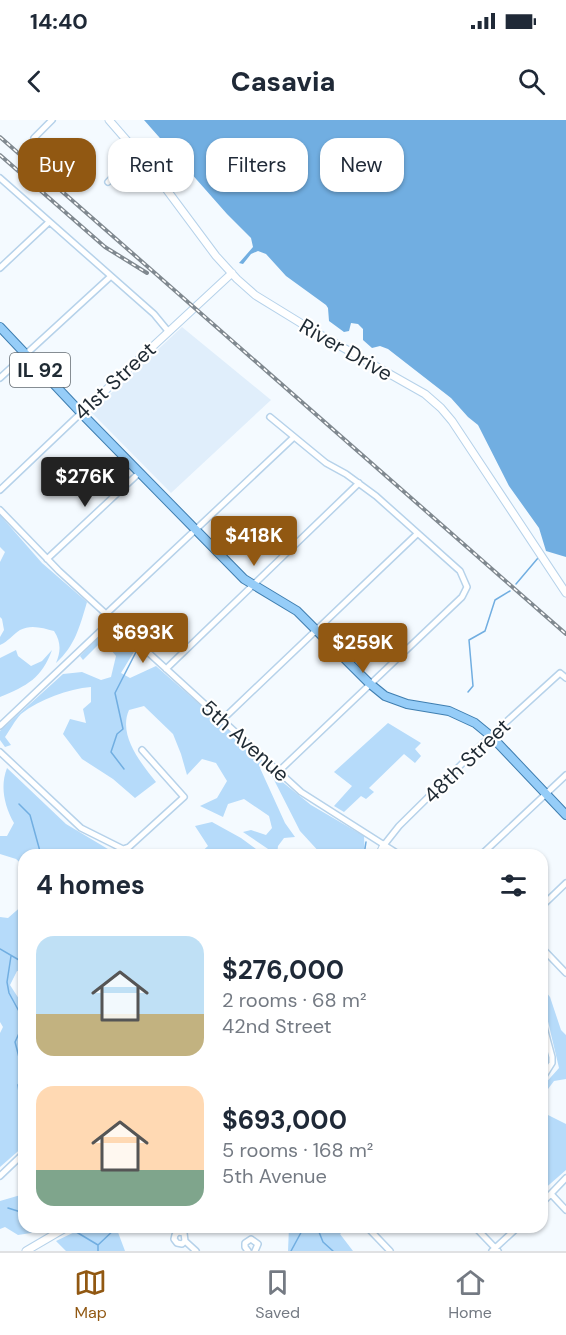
<!DOCTYPE html>
<meta charset="utf-8">
<style>
:root{--surface:#fff;--page:#f2f2f3;--text:#1f2937;--muted:#747a83;--line:#e0e1e3;--accent:#915812}
body{margin:0;font-family:"DM Sans",sans-serif;background:var(--page);color:var(--text);height:100vh;display:flex;flex-direction:column;font-size:22px;white-space:nowrap}
*{box-sizing:border-box;margin:0}
p{font-size:20px;color:var(--muted)}
.icon{flex:none;width:33px;height:33px;fill:none;stroke:currentColor;stroke-width:2;stroke-linecap:round;stroke-linejoin:round}
.map{position:relative;flex:1;overflow:hidden}
.panel{position:absolute;left:18px;top:729px;width:530px;height:384px;display:flex;flex-direction:column;background:var(--surface);border-radius:18px;box-shadow:0 2px 4px #0004}
.panel>*{flex:none}
.hud{position:absolute;left:18px;top:18px;width:531px;height:54px;display:flex;gap:12px}
.price{position:absolute;translate:-50% -51px;padding:0 14px;border-radius:6px;background:var(--accent);color:#fff;font-size:20px;line-height:39px;filter:drop-shadow(0 2px 3px #0008)}
.price::after{content:'';position:absolute;left:50%;top:36px;width:18px;height:14px;margin-left:-9px;background:inherit;clip-path:polygon(0 0,100% 0,50% 100%)}
.price.active{background:#222;color:#fff}
ul{padding:0;list-style:none}
li{display:flex;align-items:center;gap:18px;height:150px;padding:0 18px}
li span{display:grid;place-items:center;flex:none;width:168px;height:120px;border-radius:18px;color:#555}
li>.icon{margin-inline-start:auto}
span .icon{width:72px;height:72px;fill:#fffc;stroke-width:1}
li b{font-size:26px}
h2{display:flex;justify-content:space-between;align-items:center;height:72px;padding:0 18px;font-size:26px}
.pill{padding:0 21px;border-radius:18px;background:var(--surface);box-shadow:0 2px 4px #0004;font-size:21px;line-height:54px}
.pill.active{background:var(--accent);color:#fff}
.status{display:flex;justify-content:space-between;align-items:center;height:42px;padding:0 30px;background:var(--surface);direction:ltr}
.status svg{height:16px;fill:currentColor}
header{display:flex;justify-content:space-between;align-items:center;height:78px;padding:0 18px;background:var(--surface);font-size:27px;font-weight:800}
.menu{display:flex;justify-content:space-around;align-items:center;height:84px;border-top:2px solid var(--line);background:var(--surface);font-size:16px;color:var(--muted)}
.menu a{display:grid;justify-items:center;gap:3px}
.menu .active{color:var(--accent)}
.map>svg:first-child{display:block}
.built{fill:#e0eefb}
.green{fill:#b6dbfa}
.water{fill:#71aee1}
.lines{fill:none;stroke-linecap:round;stroke-linejoin:round}
.stream{stroke:#71aee1;stroke-width:1.5}
.street-casing{stroke:#b6d2ea;stroke-width:8}
.secondary-casing{stroke:#b6d2ea;stroke-width:9}
.primary-casing{stroke:#3f7eb0;stroke-width:10}
.street{stroke:#fff;stroke-width:5}
.secondary{stroke:#fff;stroke-width:7}
.primary{stroke:#96cdf8;stroke-width:8}
.rail-casing{stroke:#808990;stroke-width:4}
.rail{stroke:#fff;stroke-width:1.5;stroke-dasharray:4.5;stroke-linecap:butt}
.labels{text-anchor:middle;dominant-baseline:central;stroke-width:4.5;stroke-linejoin:round;paint-order:stroke}
.shield{fill:#fff;stroke:#626a70;stroke-width:1.5}
.shield-label{font-size:20px;font-weight:bold;fill:#1f2a33}
.street-label{font-size:21px;fill:#1f2a33;stroke:#fff}
</style>
<div class="status"><b>14:40</b><svg viewBox="0 0 49 12"><path d="M0 12V9h3v3zM5 12V6h3v6zM10 12V3h3v9zM15 12V0h3v12zM26 1h20v11H26zM47 4h2v5h-2z"/></svg></div>
<header><svg class="icon" aria-label="back" viewBox="0 0 24 24"><path d="M15 5l-7 7 7 7"/></svg>Casavia<svg class="icon" aria-label="search" viewBox="0 0 24 24"><circle cx="10" cy="10" r="6"/><path d="M15 15l6 6"/></svg></header>
<div class="map">
<svg width="566" height="1131" viewBox="0 0 566 1131">
<rect width="100%" height="100%" fill="#f4faff"/>
<path class="built" d="M182,207L271,280L171,373L91,292Z"/>
<path class="green" d="M0,395L42,443L87,482C80,506 75,526 56,543C61,531 61,522 54,511C43,508 31,504 20,510C12,515 9,521 0,525V517L4,510L2,499L0,497V442L5,432L0,427Z
M106,510L114,512L135,530L121,553L130,558L156,546L263,640L260,648L285,703L295,717L284,718L278,726L277,735L243,712L251,710L266,715L272,708L269,696L244,679L228,684L223,697L200,686L217,678L227,661L216,643L202,639L187,655L181,634L173,614L144,586L129,590C118,615 140,642 156,662L135,678L113,659L82,639L63,614L70,599L86,603L83,589L91,582V567C68,569 40,579 21,594C15,600 10,610 5,617L11,625L5,627L0,620V611L63,554L82,552L101,560L111,557L116,536L106,524H99L83,540L80,536Z
M16,530L18,536L31,546L42,541L52,530C42,558 27,566 0,577V538Z
M388,603L421,623L415,629L421,636L415,643L404,634L369,668L374,672L366,679L361,676L344,692L334,686L352,666L334,652Z
M7,648L66,704L118,735H24V746L16,739L0,734V716H7L14,703C4,685 0,666 7,648Z
M270,652L311,685L364,716L365,735H322L300,711Z
M212,702L241,718L264,735H198L208,726L195,706Z
M24,784V852L17,851L10,865L19,879L24,896V1026L0,1047V913L3,907L0,902V797L8,798Z
M542,867L550,877L561,910L566,915V959L554,961L542,977V967L559,948L542,876Z
M542,992L566,1004V1050L542,1071Z
M24,1074V1107H43L31,1113L18,1115L5,1107L0,1109V1081Z
M85,1107H116L125,1131H66L56,1121Z
M289,1107H347L340,1114L353,1131H288Z"/>
<path class="water" d="M144,0H566V437L546,431L539,408L509,366L478,305L468,297L451,278L388,229L380,226L372,228L363,220V209L358,204L351,203L349,211L344,212L329,201L328,188L326,185L286,156L266,134L258,131L251,134L243,144L239,143L253,127L251,118L227,94Z"/>
<g class="lines">
<path class="stream" d="M516,464L538,438
M468,572L473,566L469,520L485,511L495,480L510,471
M124,649L111,632L117,614L123,609L115,573L136,532
M19,684L30,695L41,735
M364,735L366,722
M0,829L19,840H24
M11,836L7,862L9,873L21,895V909L15,922L20,941L24,946
M21,986L18,965L24,956
M8,1088L24,1093
M317,1107L323,1122L333,1131
M73,1110L98,1125
M98,1131V1125L117,1107
M291,1131L304,1107"/>
<defs>
<path id="street" d="M34,18L52,0
M0,58L154,194L168,211
M108,62L137,32
M0,148L49,102
M0,258L110,157
M270,297L326,343L346,354L376,376L460,451L467,467L462,477L279,651
M0,370L81,293
M0,390L59,451L301,672L400,735
M47,439L139,353
M106,494L294,317
M166,549L359,363
M222,600L417,414
M0,606L112,500
M0,632L81,708L123,729L129,727L184,677L142,630
M384,725L399,706L483,623L560,553L566,558
M481,735L566,655
M542,786L566,763
M542,828L566,853
M542,900L552,937V943L542,959
M0,1056L24,1033
M551,1074L566,1090
M542,1083L566,1058
M367,1107L390,1131
M475,1107L498,1131
M185,1121L182,1124L177,1123L174,1119L175,1115L178,1112L184,1113L185,1121L196,1131
M248,1131L245,1127V1123L251,1119L258,1124L255,1131
M492,1131L518,1107"/>
<path id="secondary" d="M109,0L149,46L216,136L237,159L255,175L312,210L425,274L441,288L452,301L566,473
M81,293L232,153
M379,735L384,725
M26,1131L67,1107"/>
<path id="primary" d="M0,207L85,297L244,459L297,491L369,563L385,576L407,584L449,591L475,603L492,617L566,695"/>
</defs>
<use href="#street" class="street-casing"/>
<use href="#secondary" class="secondary-casing"/>
<use href="#primary" class="primary-casing"/>
<use href="#street" class="street"/>
<use href="#secondary" class="secondary"/>
<use href="#primary" class="primary"/>
<defs>
<path id="rail" d="M0,17L566,514
M0,35L105,127L147,153"/>
</defs>
<use href="#rail" class="rail-casing"/>
<use href="#rail" class="rail"/>
</g>
<g class="labels">
<rect class="shield" x="10" y="233" width="60" height="34" rx="4.5"/>
<g class="shield-label">
<text x="40" y="250">IL 92</text>
</g>
<g class="street-label">
<text transform="translate(346 230) rotate(30)">River Drive</text>
<text transform="translate(115 261) rotate(-43)">41st Street</text>
<text transform="translate(245 621) rotate(42)">5th Avenue</text>
<text transform="translate(467 641) rotate(-44)">48th Street</text>
</g>
</g>
</svg>
<b class="price active" style="left:85px;top:388px">$276K</b>
<b class="price" style="left:254px;top:447px">$418K</b>
<b class="price" style="left:143px;top:544px">$693K</b>
<b class="price" style="left:363px;top:554px">$259K</b>
<div class="hud">
<a class="pill active">Buy</a>
<a class="pill">Rent</a>
<a class="pill">Filters</a>
<a class="pill">New</a>
</div>
<section class="panel">
<h2>4 homes<svg class="icon" aria-label="filters" viewBox="0 0 24 24"><path d="M4 7h16M4 17h16"/><circle cx="9" cy="7" r="2"/><circle cx="15" cy="17" r="2"/></svg></h2>
<ul>
<li><span style="background:linear-gradient(#bfe0f5 65%,#c2b280 0)"><svg class="icon" aria-label="home" viewBox="0 0 24 24"><path d="M3 11l9-7 9 7M6 9v11h12V9"/></svg></span><div><b>$276,000</b><p>2 rooms · 68 m²</p><p>42nd Street</p></div></li>
<li><span style="background:linear-gradient(#ffd9b3 70%,#7fa58c 0)"><svg class="icon" aria-label="home" viewBox="0 0 24 24"><path d="M3 11l9-7 9 7M6 9v11h12V9"/></svg></span><div><b>$693,000</b><p>5 rooms · 168 m²</p><p>5th Avenue</p></div></li>
</ul>
</section>
</div>
<nav class="menu">
<a class="active"><svg class="icon" aria-label="map" viewBox="0 0 24 24"><path d="M3 6l6-2 6 2 6-2v14l-6 2-6-2-6 2zM9 4v14M15 6v14"/></svg>Map</a>
<a><svg class="icon" aria-label="saved" viewBox="0 0 24 24"><path d="M7 4h10v16l-5-4-5 4z"/></svg>Saved</a>
<a><svg class="icon" aria-label="home" viewBox="0 0 24 24"><path d="M3 11l9-7 9 7M6 9v11h12V9"/></svg>Home</a>
</nav>
